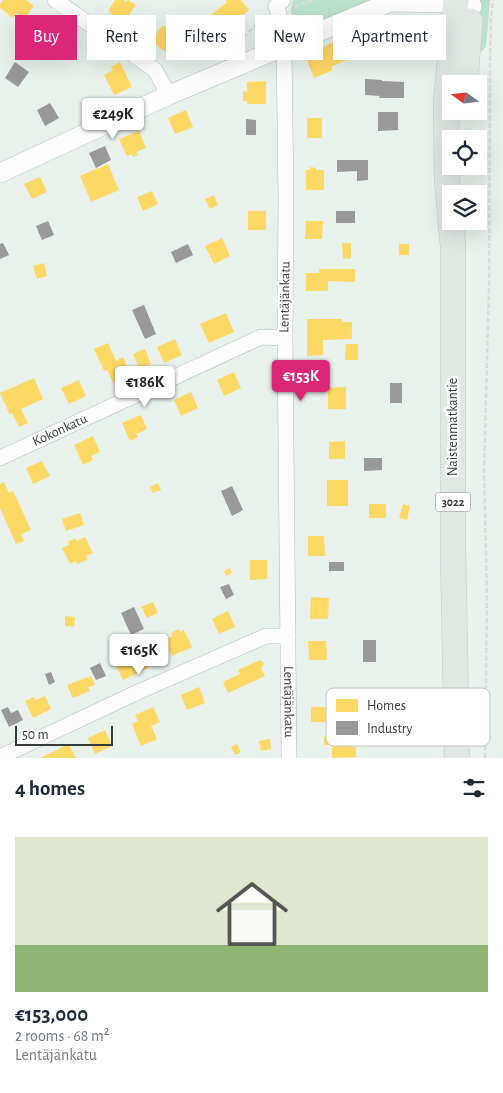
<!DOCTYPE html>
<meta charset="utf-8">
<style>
:root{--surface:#fff;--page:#f2f2f3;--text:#1f2937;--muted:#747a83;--line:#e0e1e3;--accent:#db2777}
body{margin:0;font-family:"Alegreya Sans",sans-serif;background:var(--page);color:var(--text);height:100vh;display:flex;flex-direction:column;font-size:19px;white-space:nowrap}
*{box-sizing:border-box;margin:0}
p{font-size:16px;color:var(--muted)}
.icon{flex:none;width:28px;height:28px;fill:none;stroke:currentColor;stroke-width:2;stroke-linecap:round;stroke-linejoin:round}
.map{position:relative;height:758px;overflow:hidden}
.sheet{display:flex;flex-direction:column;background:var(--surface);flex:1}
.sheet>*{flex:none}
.hud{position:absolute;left:15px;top:15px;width:474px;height:45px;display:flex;gap:10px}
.needle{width:32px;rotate:285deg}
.tools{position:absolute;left:442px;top:75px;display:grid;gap:10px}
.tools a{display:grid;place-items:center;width:45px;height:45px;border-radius:0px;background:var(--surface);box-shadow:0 5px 20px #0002;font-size:25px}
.scale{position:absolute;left:15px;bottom:12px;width:98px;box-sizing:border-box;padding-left:5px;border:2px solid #353b37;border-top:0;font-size:14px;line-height:18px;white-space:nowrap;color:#353b37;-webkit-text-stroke:4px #fff;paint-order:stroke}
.price{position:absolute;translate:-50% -42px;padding:0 11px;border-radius:5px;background:#fff;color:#222;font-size:16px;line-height:32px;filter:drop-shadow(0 1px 2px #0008)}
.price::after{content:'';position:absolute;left:50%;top:30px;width:15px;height:11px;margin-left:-8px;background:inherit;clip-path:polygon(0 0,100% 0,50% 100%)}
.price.current{background:var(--accent);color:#fff}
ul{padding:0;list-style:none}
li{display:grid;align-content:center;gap:10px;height:265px;padding:0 15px}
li+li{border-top:1px solid var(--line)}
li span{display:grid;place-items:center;height:155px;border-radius:0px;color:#555}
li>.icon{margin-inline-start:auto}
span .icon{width:90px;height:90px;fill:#fffc;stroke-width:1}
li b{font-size:21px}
h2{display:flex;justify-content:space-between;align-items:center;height:60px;padding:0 15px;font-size:21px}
.chip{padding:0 18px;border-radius:0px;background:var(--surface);box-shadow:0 5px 20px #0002;font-size:18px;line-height:45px}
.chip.current{background:var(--accent);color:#fff}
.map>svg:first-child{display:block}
.green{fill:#bbe0cc}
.homes{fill:#ffd966}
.industry{fill:#999}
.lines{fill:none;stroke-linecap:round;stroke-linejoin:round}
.minor-casing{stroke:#b4bcb7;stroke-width:16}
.tertiary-casing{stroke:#b4bcb7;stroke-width:20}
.primary-casing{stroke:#c7cbc8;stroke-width:26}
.path{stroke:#dadddb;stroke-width:2.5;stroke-dasharray:5 2.5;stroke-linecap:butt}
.minor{stroke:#fcfdfc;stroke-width:15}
.tertiary{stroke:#fcfdfc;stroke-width:19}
.primary{stroke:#e1e8e4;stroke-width:25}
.labels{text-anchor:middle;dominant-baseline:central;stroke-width:5;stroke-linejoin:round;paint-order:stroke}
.shield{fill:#fff;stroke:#727673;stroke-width:1}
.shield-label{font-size:12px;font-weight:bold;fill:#353b37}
.street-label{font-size:14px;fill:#353b37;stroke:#fff}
.key{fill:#fff;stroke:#c2c4c3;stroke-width:1}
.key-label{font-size:14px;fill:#353b37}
</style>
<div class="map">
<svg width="503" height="758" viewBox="0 0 503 758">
<rect width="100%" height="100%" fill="#e8f1ec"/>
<path class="green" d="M293,0H378L308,26L300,25C291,16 289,13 293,0Z
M480,0H490L486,46C483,51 482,52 476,52L474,49Z"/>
<path class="homes" d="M3,0H26L34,6L24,19L16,13L13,18L0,8V4Z
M115,0H123L126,2L128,0L136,5L124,22L108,11Z
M225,0H241L249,10L222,32L209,17L227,2Z
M54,20L75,35L64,50L54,44L51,47L46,44L48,41L42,36Z
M392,21L393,24L398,23L406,41L400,43L401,46L390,50L392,55L380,60L378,54L365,60L356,40L373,33L372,29L379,26L381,30L384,28L383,25Z
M163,25L179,37L167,53L151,41Z
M340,39L349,59L331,67L333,70L314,78L305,55Z
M120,62L132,87L114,95L104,75L113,70L111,67Z
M266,81V104H247V101H243V91L247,92V82Z
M186,110L193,127L175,134L168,118Z
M307,118H322V138H307Z
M139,131L146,148L136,152L138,155L133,157L132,154L127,156L119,139Z
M108,164L119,190L91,202L80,176Z
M310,167L316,168V170H324V190H306V170H310Z
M40,177L47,192L32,199L24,184Z
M152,191L158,204L143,211L137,197Z
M214,195L218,205L210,209L205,199Z
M248,211H266V230H248Z
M306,221H323L322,239H305Z
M222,238L230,256L214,264L205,246Z
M342,243H351V258L343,259Z
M399,244H409V255H399Z
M44,263L47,276L37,279L33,266Z
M319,269H355V282L328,281V291H306V273H319Z
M226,313L234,332L209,343L200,324Z
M307,319H342V322H352V339L323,340V355L307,356Z
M175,339L182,355L164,363L157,347Z
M108,343L116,361L123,357L131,376L114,384L107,370L104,371L94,349Z
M346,344H358V360H345Z
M145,349L151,364L140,369L133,354Z
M234,372L241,388L224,396L217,380Z
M34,378L43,399L21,409L28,423L19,427L12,413L10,415L0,393Z
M79,380L86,396L69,404L61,388Z
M346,387V409H328V388Z
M191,392L198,408L181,416L174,400Z
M141,415L147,429L136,434L138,437L130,441L122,423Z
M93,436L100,452L91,456L93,460L83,465L74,445Z
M345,441V459H329V442Z
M42,461L50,476L33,484L26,468Z
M327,480H348V506H327Z
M4,482L9,493L13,491L31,530L21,534L24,541L16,544L0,508V484Z
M158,483L161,490L153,493L150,487Z
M369,504H386V518H369Z
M403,504L410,506L407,520L399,518Z
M80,513L84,525L66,531L62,519Z
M308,536H324L325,556H308Z
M85,537L93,553L86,556L88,559L77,564L76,561L70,564L62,548L69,545L68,542L75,538L77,541Z
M250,560H267V579L250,580Z
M230,568L232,573L226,576L224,571Z
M311,597L329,598L328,619H310Z
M153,602L158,613L147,618L141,607Z
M228,611L235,627L219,634L212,619Z
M65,616L75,617L74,627L65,626Z
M179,629L180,632L184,630L192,647L172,656L164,640L172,636L171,633Z
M308,641H326L327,660H309Z
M137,647L148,668L123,680L115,663L121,660L119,656Z
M260,660L264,663L263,666L261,668L265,676L228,693L223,682L240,674L238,670Z
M91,676L95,685L88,687L90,691L73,698L67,685Z
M199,687L205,703L187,710L181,695Z
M45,696L51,709L33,718L25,701L34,697L36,700Z
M153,707L160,722L151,726L157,739L141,746L132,724L138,721L135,715Z
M311,707H327V722H311Z
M105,730L112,746L95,754L88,738Z
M324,736L339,737L338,744H352L351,747H356V757L332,758V745H324Z
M270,739L271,749L261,751L259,741Z
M69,744L76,758H40Z
M237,744L241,752L235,755L231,747Z"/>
<path class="industry" d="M15,62L29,72L18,87L5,78Z
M365,79L382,80V81L404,82V98H379L380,96L365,95Z
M50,103L59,118L45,126L37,110Z
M378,112H398V130L378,131Z
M246,119L256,120V135H246Z
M105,146L111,160L96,168L89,153Z
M337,160H368V180L357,181V171L337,172Z
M336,211H355V223H336Z
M48,221L54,235L42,240L36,226Z
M3,243L9,255L0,259V244Z
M188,244L193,255L176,263L171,252Z
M144,305L156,334L145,339L132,310Z
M390,383H402V403H390Z
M364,458H382V470L364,471Z
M232,486L243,510L232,516L221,491Z
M329,562H344V571H329Z
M229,584L234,595L226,599L220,587Z
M134,607L144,629L131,635L121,613Z
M363,640H376V662H363Z
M100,663L106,676L96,680L90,668Z
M51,672L55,682L49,685L45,674Z
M8,707L11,713L18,710L23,720L9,727L1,710Z"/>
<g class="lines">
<defs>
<g id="minor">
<path d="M55,0L155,70L169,95"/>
<path id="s1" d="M283,0L276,6L279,14L284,47L286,199L285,338L289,758"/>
<path id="s2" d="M0,458L261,337L285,338"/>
<path d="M0,757L138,692L266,636H288"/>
</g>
<path id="tertiary" d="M391,2L455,3L472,6
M0,173L169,95L395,0"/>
<path id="primary" d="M456,0L446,102L447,179L453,246V549L457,758
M465,84L470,21"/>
</defs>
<use href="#minor" class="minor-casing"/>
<use href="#tertiary" class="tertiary-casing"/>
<use href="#primary" class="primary-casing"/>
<path class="path" d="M294,7L313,0
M227,53L266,15
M485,758L487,596L484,472L489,285L490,64L491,17L493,0"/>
<use href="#minor" class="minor"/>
<use href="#tertiary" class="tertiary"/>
<use href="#primary" class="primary"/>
</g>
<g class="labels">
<rect class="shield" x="435.5" y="492.5" width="35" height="19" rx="4"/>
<g class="shield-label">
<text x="453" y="502">3022</text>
</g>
<g class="street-label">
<text transform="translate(285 297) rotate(-89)">Lentäjänkatu</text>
<text transform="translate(453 427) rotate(-90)">Naistenmatkantie</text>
<text stroke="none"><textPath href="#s2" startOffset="66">Kokonkatu</textPath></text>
<text stroke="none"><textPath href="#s1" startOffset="706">Lentäjänkatu</textPath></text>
</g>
</g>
<rect x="326" y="688" width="164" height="58" rx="8" class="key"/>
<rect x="336" y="699" width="22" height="13" fill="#ffd966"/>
<rect x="336" y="721" width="22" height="14" fill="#999"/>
<g class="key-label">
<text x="367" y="710">Homes</text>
<text x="367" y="733">Industry</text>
</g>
</svg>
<div class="tools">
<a><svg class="needle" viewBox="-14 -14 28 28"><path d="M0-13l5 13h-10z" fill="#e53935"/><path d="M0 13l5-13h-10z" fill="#747a83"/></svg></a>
<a><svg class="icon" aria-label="locate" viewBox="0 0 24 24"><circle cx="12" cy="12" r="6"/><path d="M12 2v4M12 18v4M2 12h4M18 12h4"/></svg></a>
<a><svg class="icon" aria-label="layers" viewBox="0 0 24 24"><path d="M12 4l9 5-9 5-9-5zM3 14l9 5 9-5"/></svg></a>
</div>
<div class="scale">50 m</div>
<b class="price" style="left:113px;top:140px">€249K</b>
<b class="price current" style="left:301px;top:402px">€153K</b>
<b class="price" style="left:145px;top:408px">€186K</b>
<b class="price" style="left:139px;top:676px">€165K</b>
<div class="hud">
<a class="chip current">Buy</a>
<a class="chip">Rent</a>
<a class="chip">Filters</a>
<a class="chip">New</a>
<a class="chip">Apartment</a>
</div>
</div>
<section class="sheet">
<h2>4 homes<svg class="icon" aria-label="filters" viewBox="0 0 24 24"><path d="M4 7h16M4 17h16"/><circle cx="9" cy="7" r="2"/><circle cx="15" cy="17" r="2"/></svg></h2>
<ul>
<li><span style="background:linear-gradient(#dfe7d0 70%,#8fb573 0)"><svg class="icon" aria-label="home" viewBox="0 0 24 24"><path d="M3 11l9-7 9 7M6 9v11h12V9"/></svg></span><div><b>€153,000</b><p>2 rooms · 68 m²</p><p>Lentäjänkatu</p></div></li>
</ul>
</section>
